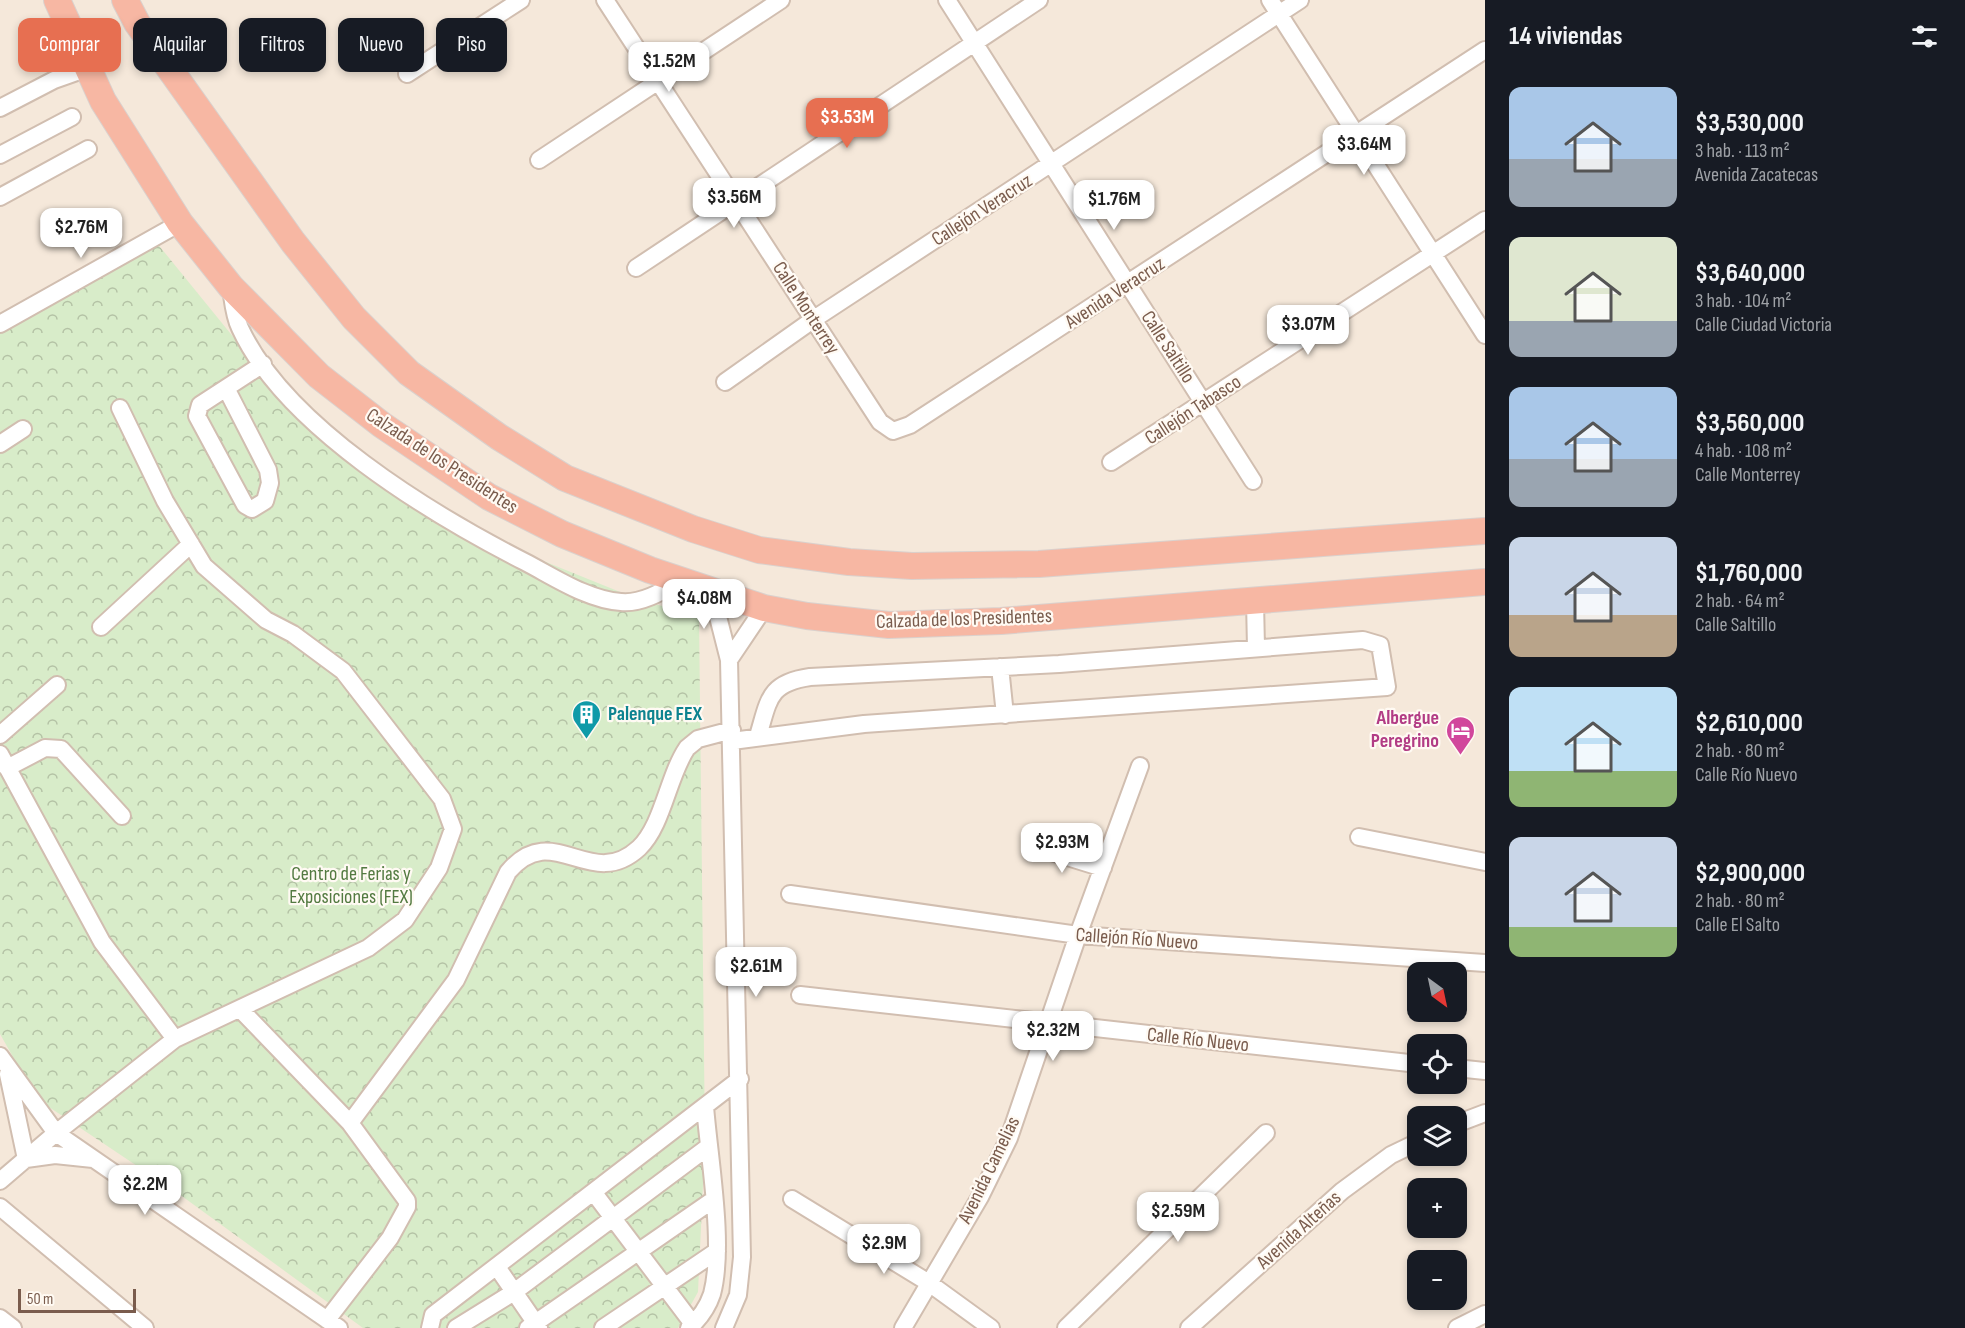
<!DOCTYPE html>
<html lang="es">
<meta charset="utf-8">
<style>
:root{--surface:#171b24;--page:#20242c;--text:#f1f3f6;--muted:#9ea1a6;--accent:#e76f51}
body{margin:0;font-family:"Sofia Sans Condensed",sans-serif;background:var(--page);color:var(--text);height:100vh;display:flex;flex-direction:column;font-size:22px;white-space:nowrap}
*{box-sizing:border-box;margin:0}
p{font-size:20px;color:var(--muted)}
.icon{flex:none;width:33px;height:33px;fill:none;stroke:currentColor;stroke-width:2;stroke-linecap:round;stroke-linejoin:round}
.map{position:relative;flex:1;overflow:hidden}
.details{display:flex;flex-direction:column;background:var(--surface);width:480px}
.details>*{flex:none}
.banner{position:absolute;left:18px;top:18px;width:570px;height:54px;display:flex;gap:12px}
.needle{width:39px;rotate:147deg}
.fabs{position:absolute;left:1407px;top:962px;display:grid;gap:12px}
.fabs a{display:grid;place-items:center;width:60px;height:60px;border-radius:12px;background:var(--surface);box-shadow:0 3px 9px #0003;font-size:30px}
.scale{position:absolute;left:18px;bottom:15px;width:118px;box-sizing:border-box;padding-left:6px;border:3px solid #7a5c4d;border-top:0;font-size:16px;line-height:21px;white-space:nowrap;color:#7a5c4d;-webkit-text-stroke:4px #fffaf3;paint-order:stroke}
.price{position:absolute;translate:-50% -51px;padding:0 14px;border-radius:12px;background:#fff;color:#222;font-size:20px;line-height:39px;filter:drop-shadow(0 2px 3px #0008)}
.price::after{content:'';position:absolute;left:50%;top:36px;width:18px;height:14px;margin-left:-9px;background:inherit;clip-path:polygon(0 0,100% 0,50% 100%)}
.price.current{background:var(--accent);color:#fff}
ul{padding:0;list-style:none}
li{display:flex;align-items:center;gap:18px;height:150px;padding:0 24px}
li span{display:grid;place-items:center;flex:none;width:168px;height:120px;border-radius:12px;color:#555}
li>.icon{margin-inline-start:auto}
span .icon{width:72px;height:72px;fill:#fffc;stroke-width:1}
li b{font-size:26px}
h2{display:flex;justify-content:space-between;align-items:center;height:72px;padding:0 24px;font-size:26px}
.chip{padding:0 21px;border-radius:12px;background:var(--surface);box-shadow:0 3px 9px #0003;font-size:21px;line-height:54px}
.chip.current{background:var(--accent);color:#fff}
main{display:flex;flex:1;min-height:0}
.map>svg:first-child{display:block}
.residential{fill:#f5e8da;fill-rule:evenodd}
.park{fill:url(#park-crowns)}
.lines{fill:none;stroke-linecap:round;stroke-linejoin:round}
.minor-casing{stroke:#d1beb0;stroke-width:20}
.highway-casing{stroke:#dad1cd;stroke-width:28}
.minor{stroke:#fff;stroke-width:16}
.highway{stroke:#f7b7a3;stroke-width:26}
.labels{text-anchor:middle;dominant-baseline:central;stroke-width:4.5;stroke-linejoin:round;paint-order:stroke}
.street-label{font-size:20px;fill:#7a5c4d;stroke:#fffaf3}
.culture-label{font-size:20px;font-weight:bold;fill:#0d838f;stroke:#fffaf3;text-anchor:start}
.hotel-label{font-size:20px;font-weight:bold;fill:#b23c85;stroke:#fffaf3;text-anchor:end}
.park-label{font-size:20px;fill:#537a41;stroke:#fffaf3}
</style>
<main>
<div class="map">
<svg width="1485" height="1328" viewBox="0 0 1485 1328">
<defs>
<pattern id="park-crowns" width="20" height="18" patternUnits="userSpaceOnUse" patternTransform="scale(1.5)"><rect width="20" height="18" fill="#d8ecc9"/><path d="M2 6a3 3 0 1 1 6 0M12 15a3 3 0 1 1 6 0" fill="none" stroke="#b4c2a5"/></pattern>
</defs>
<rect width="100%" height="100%" fill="#fdf6ec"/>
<path class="residential" d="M0,0H1485V1328H0ZM1418,972H1456V1011H1418ZM1418,1044H1456V1083H1418ZM1418,1116H1456V1155H1418ZM1418,1188H1456V1227H1418ZM1418,1260H1456V1299H1418Z"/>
<path class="park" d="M152,237L239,344L386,480L536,558L640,600L699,616L705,1141L698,1292L678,1328H363L179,1194L37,1099L0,1034V323Z"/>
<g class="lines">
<defs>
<path id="minor" d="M605,0L880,422L893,431L910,425L1485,50
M947,0L1253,481
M1270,0L1485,335
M407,74L521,0
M0,108L54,80L88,68
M0,155L72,117
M539,160L781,0
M0,197L88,149
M636,268L1039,0
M231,288C233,301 234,316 240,328C285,426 431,514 525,562C554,577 588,600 621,602C642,604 663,591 680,581
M0,324L180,223
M725,382L814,319L1300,0
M226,388L268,470L270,483L265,501L252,509L245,505L197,416L200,405L263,364
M120,408L165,501L204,566L266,620L293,634L343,671L442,799L453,829L439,868L405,920L368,948L175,1039
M0,444L23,429
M1111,462L1485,220
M712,593L729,660L742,1257L738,1295L724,1328
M1255,601L1256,648
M101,627L191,544
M729,660L764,608
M1000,667L1005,715
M0,735L57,685
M732,741L864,724L1387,687L1380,645L1363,640L1059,664L810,677C768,683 769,700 758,736
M0,754L102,942L175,1039L56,1133L0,1181
M7,768L45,748L61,749L122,816
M1359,837L1485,862
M1032,846L1103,868
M790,894L1078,935L1485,963
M800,995L1418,1064
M240,1009L350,1123L407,1201V1207L390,1238L327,1320
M0,1056L56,1133L339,1328
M1456,1068L1485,1071
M8,1074L26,1159L55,1155L93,1159
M350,1123L456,980L508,872C553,818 590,893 639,848C663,825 668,776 687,748L698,739L732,730
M1456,1124L1485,1113
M594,1193L693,1324
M792,1199L929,1283L991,1328
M0,1207L145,1328
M497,1267L539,1328
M0,1318L13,1328
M430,1328L433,1315L740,1079
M456,1328L514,1292L708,1147
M528,1328L713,1200
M603,1328L717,1251
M689,1328C699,1319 708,1306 712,1294C725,1245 709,1158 705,1106
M903,1328L980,1197L1009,1138L1078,935L1140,766
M1066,1328L1266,1133
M1189,1328L1342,1191L1391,1155L1418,1142
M1457,1328L1485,1314"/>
<path id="highway" d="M57,0L103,101L180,223L231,287L319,376L382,425L489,497L562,534L650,570L764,608L807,616L889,625L1001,621L1485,582
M125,0L137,23L293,242L354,318L409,373L499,437L565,478L693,529L759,550L849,562L912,566L1039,564L1485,531"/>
</defs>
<use href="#minor" class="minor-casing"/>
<use href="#highway" class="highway-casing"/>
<use href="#minor" class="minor"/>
<use href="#highway" class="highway"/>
</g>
<defs>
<symbol id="building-pin" viewBox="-11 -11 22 30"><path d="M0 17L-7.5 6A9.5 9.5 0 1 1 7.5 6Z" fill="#0f9aa8" stroke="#fffaf3"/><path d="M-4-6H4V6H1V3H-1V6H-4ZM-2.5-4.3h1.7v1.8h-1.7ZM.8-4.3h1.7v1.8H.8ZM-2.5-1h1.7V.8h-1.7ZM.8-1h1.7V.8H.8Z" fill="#fff"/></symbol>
<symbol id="hotel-pin" viewBox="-11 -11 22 30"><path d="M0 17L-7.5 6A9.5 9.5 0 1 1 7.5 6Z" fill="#d1479c" stroke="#fffaf3"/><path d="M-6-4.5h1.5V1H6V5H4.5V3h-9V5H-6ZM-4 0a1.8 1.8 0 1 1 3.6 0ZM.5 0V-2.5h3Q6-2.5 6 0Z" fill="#fff"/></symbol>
</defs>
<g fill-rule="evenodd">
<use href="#building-pin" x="570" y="698" width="33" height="45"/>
<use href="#hotel-pin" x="1444" y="714" width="33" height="45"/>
</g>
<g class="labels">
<g class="street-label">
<text transform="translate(982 210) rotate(-33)">Callejón Veracruz</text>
<text transform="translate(1115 293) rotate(-33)">Avenida Veracruz</text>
<text transform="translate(806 308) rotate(57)">Calle Monterrey</text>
<text transform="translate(1168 347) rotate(57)">Calle Saltillo</text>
<text transform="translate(1193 410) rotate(-33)">Callejón Tabasco</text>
<text transform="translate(442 461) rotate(33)">Calzada de los Presidentes</text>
<text transform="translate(964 619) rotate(-2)">Calzada de los Presidentes</text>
<text transform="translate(1137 939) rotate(4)">Callejón Río Nuevo</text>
<text transform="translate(1198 1040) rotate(6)">Calle Río Nuevo</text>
<text transform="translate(989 1170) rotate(-64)">Avenida Camelias</text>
<text transform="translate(1299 1230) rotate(-42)">Avenida Alteñas</text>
</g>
<g class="culture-label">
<text x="608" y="714">Palenque FEX</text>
</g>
<g class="hotel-label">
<text x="1439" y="718">Albergue<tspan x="1439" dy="23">Peregrino</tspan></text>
</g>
<g class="park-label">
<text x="351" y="874">Centro de Ferias y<tspan x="351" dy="23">Exposiciones (FEX)</tspan></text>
</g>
</g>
</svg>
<div class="fabs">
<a><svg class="needle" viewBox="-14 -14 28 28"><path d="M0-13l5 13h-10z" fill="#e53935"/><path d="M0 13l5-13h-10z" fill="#9ea1a6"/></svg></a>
<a><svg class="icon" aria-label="locate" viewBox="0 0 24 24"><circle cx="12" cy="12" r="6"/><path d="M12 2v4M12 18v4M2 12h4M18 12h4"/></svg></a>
<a><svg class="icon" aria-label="layers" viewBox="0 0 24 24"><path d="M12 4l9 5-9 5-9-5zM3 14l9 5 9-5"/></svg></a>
<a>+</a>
<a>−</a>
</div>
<div class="scale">50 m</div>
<b class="price" style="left:669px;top:93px">$1.52M</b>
<b class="price current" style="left:847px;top:149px">$3.53M</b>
<b class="price" style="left:1364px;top:176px">$3.64M</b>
<b class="price" style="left:734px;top:229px">$3.56M</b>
<b class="price" style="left:1114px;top:231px">$1.76M</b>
<b class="price" style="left:81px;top:259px">$2.76M</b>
<b class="price" style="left:1308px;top:356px">$3.07M</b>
<b class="price" style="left:704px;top:630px">$4.08M</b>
<b class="price" style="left:1062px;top:874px">$2.93M</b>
<b class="price" style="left:756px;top:998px">$2.61M</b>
<b class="price" style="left:1053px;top:1062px">$2.32M</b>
<b class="price" style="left:145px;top:1216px">$2.2M</b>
<b class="price" style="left:1178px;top:1243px">$2.59M</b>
<b class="price" style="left:884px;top:1275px">$2.9M</b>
<div class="banner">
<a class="chip current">Comprar</a>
<a class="chip">Alquilar</a>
<a class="chip">Filtros</a>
<a class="chip">Nuevo</a>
<a class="chip">Piso</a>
</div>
</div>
<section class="details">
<h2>14 viviendas<svg class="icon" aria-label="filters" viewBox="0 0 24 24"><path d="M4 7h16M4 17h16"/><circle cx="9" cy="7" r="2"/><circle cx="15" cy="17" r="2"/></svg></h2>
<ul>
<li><span style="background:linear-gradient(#a9c7e8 60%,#9aa5b1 0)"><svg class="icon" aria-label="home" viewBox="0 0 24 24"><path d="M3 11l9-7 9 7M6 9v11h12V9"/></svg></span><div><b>$3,530,000</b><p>3 hab. · 113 m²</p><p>Avenida Zacatecas</p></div></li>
<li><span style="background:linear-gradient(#dfe7d0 70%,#9aa5b1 0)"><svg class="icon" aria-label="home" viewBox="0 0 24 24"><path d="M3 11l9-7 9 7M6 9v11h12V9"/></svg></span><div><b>$3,640,000</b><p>3 hab. · 104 m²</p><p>Calle Ciudad Victoria</p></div></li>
<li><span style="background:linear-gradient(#a9c7e8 60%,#9aa5b1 0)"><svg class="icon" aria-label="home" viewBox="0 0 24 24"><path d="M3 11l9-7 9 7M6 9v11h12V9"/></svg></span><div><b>$3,560,000</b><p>4 hab. · 108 m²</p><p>Calle Monterrey</p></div></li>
<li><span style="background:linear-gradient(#c9d6e8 65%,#b9a48a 0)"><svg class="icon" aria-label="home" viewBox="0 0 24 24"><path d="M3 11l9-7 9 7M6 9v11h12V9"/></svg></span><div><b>$1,760,000</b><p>2 hab. · 64 m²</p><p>Calle Saltillo</p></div></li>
<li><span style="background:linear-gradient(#bfe0f5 70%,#8fb573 0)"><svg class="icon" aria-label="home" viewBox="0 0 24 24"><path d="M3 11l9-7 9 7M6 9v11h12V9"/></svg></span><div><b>$2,610,000</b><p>2 hab. · 80 m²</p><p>Calle Río Nuevo</p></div></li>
<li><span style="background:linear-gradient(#c9d6e8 75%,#8fb573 0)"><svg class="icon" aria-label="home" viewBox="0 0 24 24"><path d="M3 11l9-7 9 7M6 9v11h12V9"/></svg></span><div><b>$2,900,000</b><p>2 hab. · 80 m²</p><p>Calle El Salto</p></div></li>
</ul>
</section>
</main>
